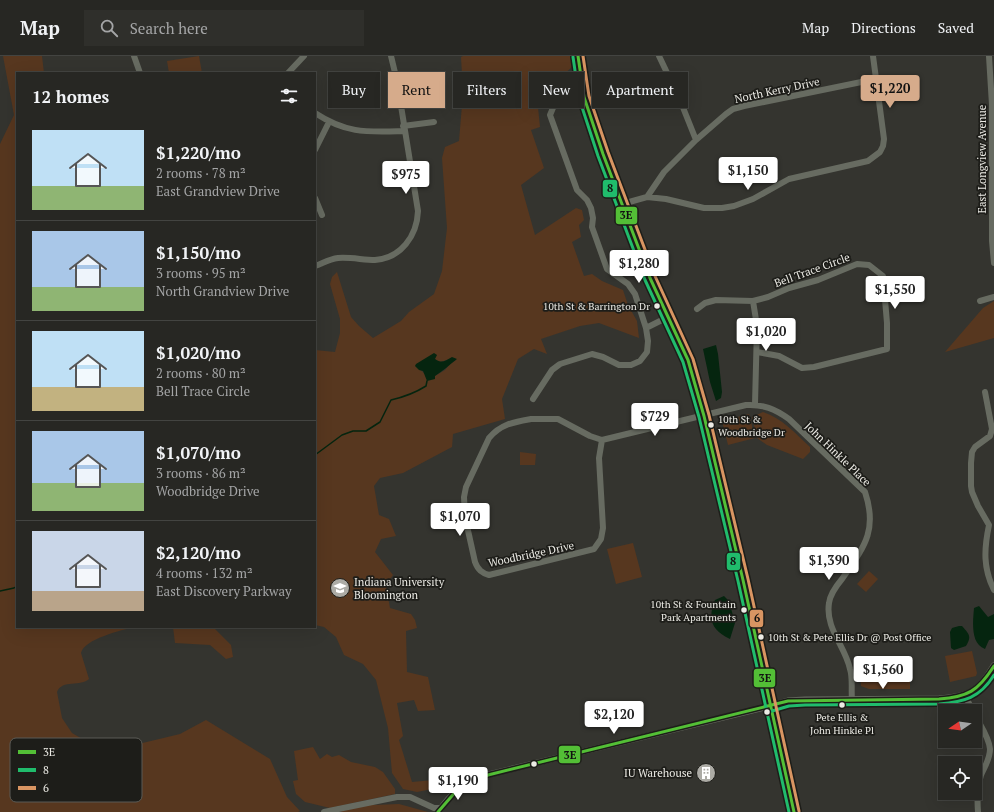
<!DOCTYPE html>
<meta charset="utf-8">
<style>
:root{--surface:#272723;--page:#2f2f2b;--text:#f1f3f6;--muted:#a4a5a6;--line:#434441;--accent:#d6ab8b}
body{margin:0;font-family:"PT Serif",serif;background:var(--page);color:var(--text);height:100vh;display:flex;flex-direction:column;font-size:15px;white-space:nowrap}
*{box-sizing:border-box;margin:0}
p{font-size:13px;color:var(--muted)}
.icon{flex:none;width:22px;height:22px;fill:none;stroke:currentColor;stroke-width:2;stroke-linecap:round;stroke-linejoin:round}
.map{position:relative;flex:1;overflow:hidden}
.sheet{position:absolute;left:16px;top:16px;width:300px;height:556px;display:flex;flex-direction:column;background:var(--surface);border-radius:0px;box-shadow:0 4px 16px #0002,0 0 0 1px var(--line)}
.sheet>*{flex:none}
.banner{position:absolute;left:328px;top:16px;width:380px;height:36px;display:flex;gap:8px}
.needle{width:26px;rotate:257deg}
.controls{position:absolute;left:938px;top:648px;display:grid;gap:8px}
.controls a{display:grid;place-items:center;width:44px;height:44px;border-radius:0px;background:var(--surface);box-shadow:0 4px 16px #0002,0 0 0 1px var(--line);font-size:20px}
.price{position:absolute;translate:-50% -34px;padding:0 9px;border-radius:4px;background:#fff;color:#222;font-size:13px;line-height:26px;filter:drop-shadow(0 1px 2px #0008)}
.price::after{content:'';position:absolute;left:50%;top:24px;width:12px;height:9px;margin-left:-6px;background:inherit;clip-path:polygon(0 0,100% 0,50% 100%)}
.price.on{background:var(--accent);color:#111}
ul{padding:0;list-style:none}
li{display:flex;align-items:center;gap:12px;height:100px;padding:0 16px}
li+li{border-top:1px solid var(--line)}
li span{display:grid;place-items:center;flex:none;width:112px;height:80px;border-radius:0px;color:#555}
li>.icon{margin-inline-start:auto}
span .icon{width:48px;height:48px;fill:#fffc;stroke-width:1}
li b{font-size:17px}
h2{display:flex;justify-content:space-between;align-items:center;height:48px;padding:0 16px;font-size:17px}
.chip{padding:0 14px;border-radius:0px;background:var(--surface);box-shadow:0 4px 16px #0002,0 0 0 1px var(--line);font-size:14px;line-height:36px}
.chip.on{background:var(--accent);color:#111}
header{display:flex;align-items:center;gap:24px;box-sizing:border-box;height:56px;padding:0 20px;background:var(--surface);border-bottom:1px solid var(--line)}
header strong{font-size:19px}
nav{display:flex;gap:22px;margin-inline-start:auto;font-size:14px}
.search{width:280px;height:36px;background:var(--page);display:flex;align-items:center;gap:10px;box-sizing:border-box;padding:0 14px;border-radius:0px;color:var(--muted);font-size:15px}
.map>svg:first-child{display:block}
.green{fill:#57371f;fill-rule:evenodd}
.water{fill:#05250f}
.lines{fill:none;stroke-linecap:round;stroke-linejoin:round}
.stream{stroke:#05250f;stroke-width:1.5}
.minor{stroke:#676b61;stroke-width:6}
.tertiary{stroke:#676b61;stroke-width:7}
.primary{stroke:#676b60;stroke-width:9}
.bus-1-casing{stroke:#1d1d19;stroke-width:6}
.bus-2-casing{stroke:#1d1d19;stroke-width:6}
.bus-3-casing{stroke:#1d1d19;stroke-width:6}
.bus-1{stroke:#53bf36;stroke-width:3}
.bus-2{stroke:#20bc6c;stroke-width:3}
.bus-3{stroke:#d99562;stroke-width:3}
.bus-dot{fill:#ecebe5;stroke:#1d1d19;stroke-width:1.5}
.labels{text-anchor:middle;dominant-baseline:central;stroke-width:3.5;stroke-linejoin:round;paint-order:stroke}
.bus-label{font-size:10px;fill:#ecebe5;stroke:#1d1d19;text-anchor:end}
.street-label{font-size:11px;fill:#ecebe5;stroke:#1d1d19}
.poi-label{font-size:11px;fill:#ecebe5;stroke:#1d1d19;text-anchor:start}
.key{fill:#1d1d19;stroke:#5b5b56;stroke-width:1}
.key-label{font-size:11px;fill:#ecebe5}
.line-badge{stroke:#1d1d19;stroke-width:1.5}
.pale-badge-label{font-size:11px;text-anchor:middle;font-weight:bold;fill:#111}
</style>
<header>
<strong>Map</strong>
<div class="search"><svg class="icon" aria-label="search" viewBox="0 0 24 24"><circle cx="10" cy="10" r="6"/><path d="M15 15l6 6"/></svg>Search here</div>
<nav><a>Map</a><a>Directions</a><a>Saved</a></nav>
</header>
<div class="map">
<svg width="994" height="756" viewBox="0 0 994 756">
<rect width="100%" height="100%" fill="#34342f"/>
<path class="green" d="M3,0H42L44,17H17V571H135C122,574 84,583 81,597L89,623C81,631 62,623 57,636L62,662L72,677L105,696L180,678L206,664L270,703L287,741L300,755L298,756H0V88L14,59Z
M199,0L202,17H169L167,5Z
M463,0H572L573,10L558,24L547,19L533,40V46L538,51L540,71L531,74L544,112L521,129L535,179L576,152L582,154L584,164L579,169L581,181L572,186L584,220L592,218L602,225L623,234L628,249L637,265L639,282L599,267L580,270L541,283L547,298L534,293L518,303L502,343L505,363L453,378L452,391L403,417L380,422L374,430L379,459L389,463L396,480L381,483L375,496L393,519L386,529L390,552L411,558L415,564L417,572L406,575L407,616L428,621L435,654L418,655L414,644L397,647L403,680L399,684L412,726L444,723L447,730L417,736L403,733L392,717L388,672L376,624L363,608L344,599L336,581L324,571L315,569V294L335,296L340,277V263L330,228L332,221L337,216L351,261L359,270L373,282L401,265L409,256L434,238L442,215L447,172L442,102L445,91L459,85L463,37L461,1ZM435,303C440,307 441,306 446,304C449,303 453,304 456,304L450,308L445,314L435,320L425,318L416,310Z
M994,245V282L945,296L983,252Z
M763,356C782,362 796,378 810,391V396L803,403L767,389L757,382L752,361Z
M749,358L755,382L728,389L722,365Z
M520,396L536,398L535,409H520Z
M633,487L642,521L616,528L607,493Z
M869,515L878,523L866,536L857,528Z
M173,571H213L231,589L233,601L226,603L210,589L175,587Z
M972,595L977,617L976,620L950,626L945,600Z
M868,608L910,609V633H869L861,630L860,617Z
M313,691L320,703L327,698L332,701L339,699L351,706L375,711L383,716L395,733V738L330,752L305,746L296,738L293,725L298,724L294,695Z
M369,748L374,749L399,748L428,756H339Z"/>
<path class="water" d="M716,289L718,298L722,336L721,342L716,345L710,326L703,293Z
M434,297L437,299L435,303C442,308 445,305 452,301L457,303C449,309 443,315 435,320V323L427,325L423,315L419,314L415,310L416,308Z
M724,540L729,545L735,567L730,583C712,574 707,564 715,544Z
M979,550L988,561L994,558V583L989,584L985,593C970,588 973,565 974,552Z
M959,570H962C969,578 972,580 966,590L954,594L951,592L950,576L952,572Z"/>
<g class="lines">
<path class="stream" d="M315,399L342,379L353,375H366L380,366L391,344C404,341 415,337 426,330L427,325
M0,535L14,532L17,530"/>
<path class="minor" d="M134,0L140,17
M659,0L680,44L696,84
M989,0L992,49V185L994,207
M288,17L304,0
M397,25L422,20L440,18
M315,57C347,78 367,76 404,75
M403,70L434,66
M315,94L329,66
M647,141L664,116L696,84L726,58L733,53L744,50L876,23
M315,142L322,159
M622,148L647,141L666,143L704,152H722L734,150L753,143L789,123L868,105L880,96L883,90L884,83L873,0
M315,210C323,207 330,203 338,202C351,201 363,204 375,204C401,202 417,180 418,155L397,25L391,0
M753,245L757,270L755,348
M980,245L994,241
M697,253L705,247L716,244L753,245L768,241L789,232L818,224L857,208L869,209L883,220L887,267V293L814,311L802,312L779,300L757,296
M646,272L668,261
M985,336L992,373L990,380L975,391L972,396L971,407V430L972,436L978,450L989,469C984,493 983,512 994,534
M533,343L552,314L560,308L592,298L603,301L619,309H631L640,305L647,296L648,285L646,272L635,238L628,228L607,213L592,171L593,162L591,152L587,144L577,134L550,59L561,33
M531,363H558L590,380L602,384L599,402L603,472L601,483L594,493L489,519C482,517 478,514 475,506L465,461L464,441L466,431L489,382C501,368 514,366 531,363Z
M602,384L746,349C763,348 775,353 789,363L865,436C878,475 864,491 842,523C837,529 830,539 829,547C825,572 845,590 850,613C853,622 851,634 852,644
M965,640L973,655
M975,659C980,669 989,681 990,693C990,703 985,710 981,719C977,732 977,743 978,756
M324,756L397,741H410L434,752H441
M438,756C451,738 460,729 482,720L771,650"/>
<path class="tertiary" d="M771,650L788,645L805,644L939,643C969,641 978,637 994,610"/>
<path class="primary" d="M578,0L581,27L584,41L603,98L650,222L688,304L704,360L743,524L794,756"/>
<defs>
<path id="bus-1" d="M578,0L584,41L603,98L650,222L688,304L704,360L743,524L794,756
M438,756L457,734L471,725L488,719L788,645L939,643C968,641 978,635 994,610"/>
<path id="bus-2" d="M573,1L579,42L598,100L645,224L683,306L699,361L738,525L789,756
M772,655L789,650L805,649L939,648C964,646 980,642 994,619"/>
<path id="bus-3" d="M583,0L589,40L608,96L655,220L693,303L709,359L748,523L799,755"/>
</defs>
<use href="#bus-1" class="bus-1-casing"/>
<use href="#bus-2" class="bus-2-casing"/>
<use href="#bus-3" class="bus-3-casing"/>
<use href="#bus-1" class="bus-1"/>
<use href="#bus-2" class="bus-2"/>
<use href="#bus-3" class="bus-3"/>
</g>
<defs>
<symbol id="university-disc" viewBox="-11 -11 22 22"><circle r="9.5" fill="#acaba5" stroke="#1d1d19"/><path d="M0-5L7-2L0 1L-7-2ZM-4 1L0 2.5L4 1V4Q0 6-4 4Z" fill="#fff"/></symbol>
<symbol id="building-disc" viewBox="-11 -11 22 22"><circle r="9.5" fill="#acaba5" stroke="#1d1d19"/><path d="M-4-6H4V6H1V3H-1V6H-4ZM-2.5-4.3h1.7v1.8h-1.7ZM.8-4.3h1.7v1.8H.8ZM-2.5-1h1.7V.8h-1.7ZM.8-1h1.7V.8H.8Z" fill="#fff"/></symbol>
</defs>
<g fill-rule="evenodd">
<use href="#university-disc" x="329" y="521" width="22" height="22"/>
<use href="#building-disc" x="695" y="706" width="22" height="22"/>
</g>
<g class="bus-dot">
<circle cx="657" cy="250" r="3.5"/>
<circle cx="711" cy="369" r="3.5"/>
<circle cx="744" cy="554" r="3.5"/>
<circle cx="761" cy="581" r="3.5"/>
<circle cx="842" cy="649" r="3.5"/>
<circle cx="767" cy="656" r="3.5"/>
<circle cx="534" cy="708" r="3.5"/>
</g>
<g class="labels">
<g class="bus-label">
<text x="650" y="250">10th St &amp; Barrington Dr</text>
<text x="718" y="363" text-anchor="start">10th St &amp;<tspan x="718" dy="13">Woodbridge Dr</tspan></text>
<text x="736" y="548">10th St &amp; Fountain<tspan x="736" dy="13">Park Apartments</tspan></text>
<text x="768" y="581" text-anchor="start">10th St &amp; Pete Ellis Dr @ Post Office</text>
<text x="842" y="661" text-anchor="middle">Pete Ellis &amp;<tspan x="842" dy="13">John Hinkle Pl</tspan></text>
</g>
<g class="street-label">
<text transform="translate(777 34) rotate(-12)">North Kerry Drive</text>
<text transform="translate(982 103) rotate(-90)">East Longview Avenue</text>
<text transform="translate(812 214) rotate(-20)">Bell Trace Circle</text>
<text transform="translate(838 398) rotate(44)">John Hinkle Place</text>
<text transform="translate(531 498) rotate(-12)">Woodbridge Drive</text>
</g>
<g class="poi-label">
<text x="354" y="526">Indiana University<tspan x="354" dy="13">Bloomington</tspan></text>
<text x="692" y="717" text-anchor="end">IU Warehouse</text>
</g>
</g>
<rect x="10" y="682" width="132" height="64" rx="6" class="key"/>
<rect x="18" y="694" width="18" height="4" fill="#53bf36"/>
<rect x="18" y="712" width="18" height="4" fill="#20bc6c"/>
<rect x="18" y="730" width="18" height="4" fill="#d99562"/>
<g class="key-label">
<text x="43" y="700">3E</text>
<text x="43" y="718">8</text>
<text x="43" y="736">6</text>
</g>
<g class="line-badge">
<rect x="602" y="123" width="16" height="19" rx="4" fill="#20bc6c"/>
<rect x="615" y="150" width="23" height="19" rx="4" fill="#53bf36"/>
<rect x="726" y="496" width="15" height="19" rx="4" fill="#20bc6c"/>
<rect x="749" y="553" width="15" height="19" rx="4" fill="#d99562"/>
<rect x="753" y="612" width="23" height="20" rx="4" fill="#53bf36"/>
<rect x="558" y="689" width="23" height="19" rx="4" fill="#53bf36"/>
</g>
<g class="pale-badge-label">
<text x="610" y="136">8</text>
<text x="626" y="163">3E</text>
<text x="733" y="509">8</text>
<text x="757" y="566">6</text>
<text x="765" y="626">3E</text>
<text x="570" y="703">3E</text>
</g>
</svg>
<div class="controls">
<a><svg class="needle" viewBox="-14 -14 28 28"><path d="M0-13l5 13h-10z" fill="#e53935"/><path d="M0 13l5-13h-10z" fill="#a4a5a6"/></svg></a>
<a><svg class="icon" aria-label="locate" viewBox="0 0 24 24"><circle cx="12" cy="12" r="6"/><path d="M12 2v4M12 18v4M2 12h4M18 12h4"/></svg></a>
</div>
<b class="price on" style="left:890px;top:53px">$1,220</b>
<b class="price" style="left:748px;top:135px">$1,150</b>
<b class="price" style="left:406px;top:139px">$975</b>
<b class="price" style="left:639px;top:228px">$1,280</b>
<b class="price" style="left:895px;top:254px">$1,550</b>
<b class="price" style="left:766px;top:296px">$1,020</b>
<b class="price" style="left:655px;top:381px">$729</b>
<b class="price" style="left:460px;top:481px">$1,070</b>
<b class="price" style="left:829px;top:525px">$1,390</b>
<b class="price" style="left:883px;top:634px">$1,560</b>
<b class="price" style="left:614px;top:679px">$2,120</b>
<b class="price" style="left:458px;top:745px">$1,190</b>
<div class="banner">
<a class="chip">Buy</a>
<a class="chip on">Rent</a>
<a class="chip">Filters</a>
<a class="chip">New</a>
<a class="chip">Apartment</a>
</div>
<section class="sheet">
<h2>12 homes<svg class="icon" aria-label="filters" viewBox="0 0 24 24"><path d="M4 7h16M4 17h16"/><circle cx="9" cy="7" r="2"/><circle cx="15" cy="17" r="2"/></svg></h2>
<ul>
<li><span style="background:linear-gradient(#bfe0f5 70%,#8fb573 0)"><svg class="icon" aria-label="home" viewBox="0 0 24 24"><path d="M3 11l9-7 9 7M6 9v11h12V9"/></svg></span><div><b>$1,220/mo</b><p>2 rooms · 78 m²</p><p>East Grandview Drive</p></div></li>
<li><span style="background:linear-gradient(#a9c7e8 70%,#8fb573 0)"><svg class="icon" aria-label="home" viewBox="0 0 24 24"><path d="M3 11l9-7 9 7M6 9v11h12V9"/></svg></span><div><b>$1,150/mo</b><p>3 rooms · 95 m²</p><p>North Grandview Drive</p></div></li>
<li><span style="background:linear-gradient(#bfe0f5 70%,#c2b280 0)"><svg class="icon" aria-label="home" viewBox="0 0 24 24"><path d="M3 11l9-7 9 7M6 9v11h12V9"/></svg></span><div><b>$1,020/mo</b><p>2 rooms · 80 m²</p><p>Bell Trace Circle</p></div></li>
<li><span style="background:linear-gradient(#a9c7e8 65%,#8fb573 0)"><svg class="icon" aria-label="home" viewBox="0 0 24 24"><path d="M3 11l9-7 9 7M6 9v11h12V9"/></svg></span><div><b>$1,070/mo</b><p>3 rooms · 86 m²</p><p>Woodbridge Drive</p></div></li>
<li><span style="background:linear-gradient(#c9d6e8 75%,#b9a48a 0)"><svg class="icon" aria-label="home" viewBox="0 0 24 24"><path d="M3 11l9-7 9 7M6 9v11h12V9"/></svg></span><div><b>$2,120/mo</b><p>4 rooms · 132 m²</p><p>East Discovery Parkway</p></div></li>
</ul>
</section>
</div>
